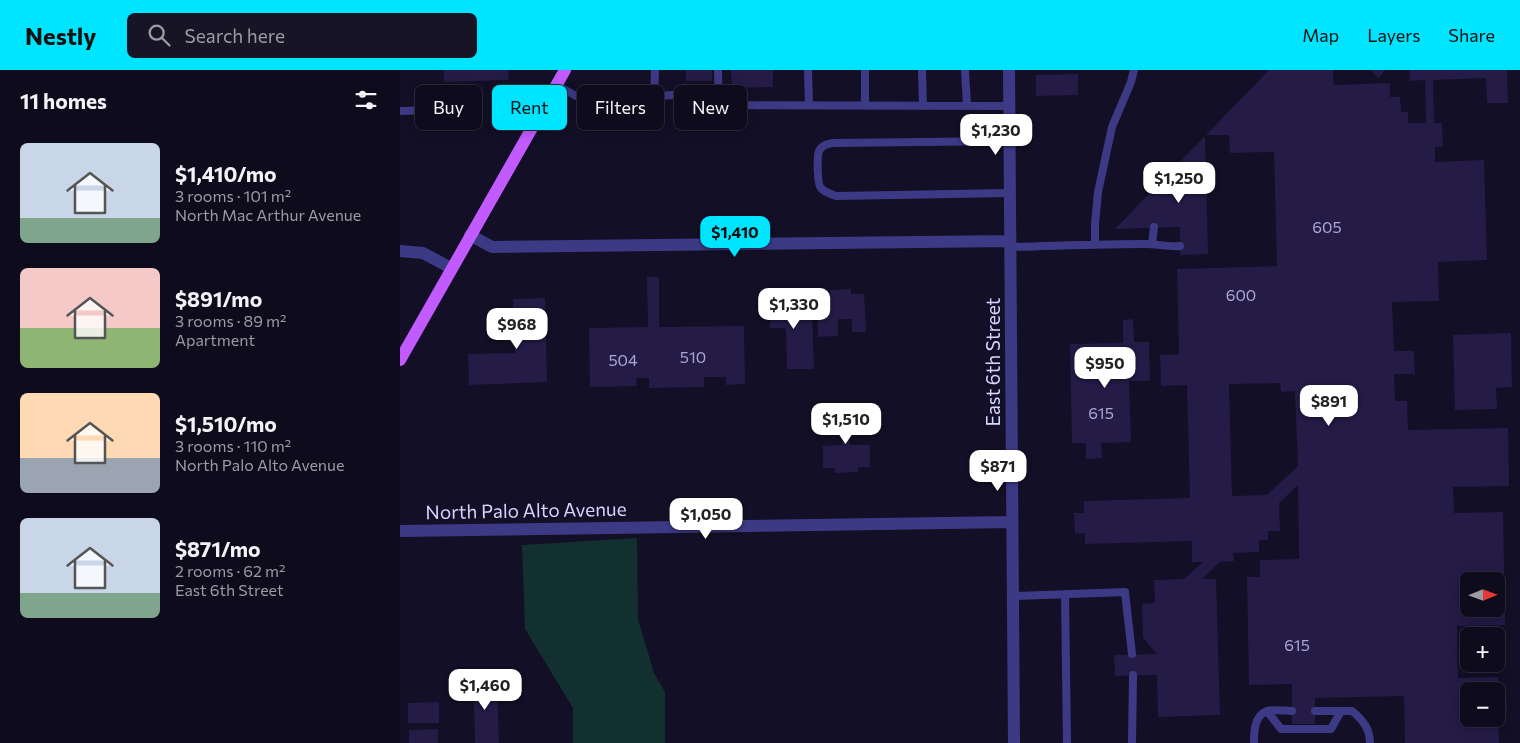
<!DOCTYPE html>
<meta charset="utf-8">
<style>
:root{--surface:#0e0b1c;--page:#171425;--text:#f1f3f6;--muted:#9b9ba3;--line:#2e2b3b;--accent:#00e5ff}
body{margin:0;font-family:Commissioner,sans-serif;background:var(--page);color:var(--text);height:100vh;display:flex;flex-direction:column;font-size:19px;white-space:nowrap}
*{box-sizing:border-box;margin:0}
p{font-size:16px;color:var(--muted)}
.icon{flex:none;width:28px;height:28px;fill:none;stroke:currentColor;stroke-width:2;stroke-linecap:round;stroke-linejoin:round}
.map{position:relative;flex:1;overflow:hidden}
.details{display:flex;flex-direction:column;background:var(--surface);width:400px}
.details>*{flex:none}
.top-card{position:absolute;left:15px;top:15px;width:475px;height:45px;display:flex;gap:10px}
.needle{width:32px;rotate:89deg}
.fabs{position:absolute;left:1060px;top:502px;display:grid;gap:10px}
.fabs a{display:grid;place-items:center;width:45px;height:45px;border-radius:8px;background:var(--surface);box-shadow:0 2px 12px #0003,0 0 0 1px var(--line);font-size:25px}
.price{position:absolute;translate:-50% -42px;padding:0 11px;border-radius:10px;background:#fff;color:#222;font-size:16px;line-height:32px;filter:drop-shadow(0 1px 2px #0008)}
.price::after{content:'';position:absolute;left:50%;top:30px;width:15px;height:11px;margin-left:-8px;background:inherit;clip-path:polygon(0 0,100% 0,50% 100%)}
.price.active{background:var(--accent);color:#111}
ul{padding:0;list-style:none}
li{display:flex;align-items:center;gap:15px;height:125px;padding:0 20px}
li span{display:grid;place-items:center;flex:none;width:140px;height:100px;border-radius:8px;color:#555}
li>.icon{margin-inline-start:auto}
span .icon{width:60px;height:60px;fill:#fffc;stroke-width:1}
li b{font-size:21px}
h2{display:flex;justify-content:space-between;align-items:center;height:60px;padding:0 20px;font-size:21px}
.chip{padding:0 18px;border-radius:8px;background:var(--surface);box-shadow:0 2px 12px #0003,0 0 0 1px var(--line);font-size:18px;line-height:45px}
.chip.active{background:var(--accent);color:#111}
header{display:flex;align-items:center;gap:30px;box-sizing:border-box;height:70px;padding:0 25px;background:var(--accent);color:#111}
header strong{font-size:24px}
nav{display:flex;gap:28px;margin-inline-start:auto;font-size:18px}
.search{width:350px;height:45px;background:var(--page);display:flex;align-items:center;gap:12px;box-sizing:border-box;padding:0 18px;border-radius:8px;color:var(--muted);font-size:19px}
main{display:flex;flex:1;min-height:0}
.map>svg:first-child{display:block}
.green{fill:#12302f}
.building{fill:#241b47;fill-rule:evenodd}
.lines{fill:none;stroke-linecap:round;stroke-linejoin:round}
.lane{stroke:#3d3a85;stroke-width:8}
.street{stroke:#3d3a85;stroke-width:12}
.primary{stroke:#c25bff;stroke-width:12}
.labels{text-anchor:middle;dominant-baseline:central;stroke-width:4;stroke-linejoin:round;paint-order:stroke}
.number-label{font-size:16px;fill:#aca6d1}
.street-label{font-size:19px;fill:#d9d4ff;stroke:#130f26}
</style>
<header>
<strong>Nestly</strong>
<div class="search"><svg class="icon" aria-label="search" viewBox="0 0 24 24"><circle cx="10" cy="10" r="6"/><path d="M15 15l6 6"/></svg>Search here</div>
<nav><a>Map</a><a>Layers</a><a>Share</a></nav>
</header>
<main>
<section class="details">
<h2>11 homes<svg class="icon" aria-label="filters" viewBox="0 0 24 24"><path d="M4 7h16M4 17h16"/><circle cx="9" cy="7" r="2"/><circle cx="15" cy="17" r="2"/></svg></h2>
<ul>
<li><span style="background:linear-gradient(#c9d6e8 75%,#7fa58c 0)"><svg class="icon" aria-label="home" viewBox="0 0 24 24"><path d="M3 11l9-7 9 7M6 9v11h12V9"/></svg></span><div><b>$1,410/mo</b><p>3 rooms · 101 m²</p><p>North Mac Arthur Avenue</p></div></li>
<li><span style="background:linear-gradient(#f6c9c9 60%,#8fb573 0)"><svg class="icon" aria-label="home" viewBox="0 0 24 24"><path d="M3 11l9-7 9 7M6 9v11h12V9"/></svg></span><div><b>$891/mo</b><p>3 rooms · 89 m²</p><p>Apartment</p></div></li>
<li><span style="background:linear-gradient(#ffd9b3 65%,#9aa5b1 0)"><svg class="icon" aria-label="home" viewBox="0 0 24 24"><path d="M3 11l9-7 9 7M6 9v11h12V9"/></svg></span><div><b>$1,510/mo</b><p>3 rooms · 110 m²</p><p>North Palo Alto Avenue</p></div></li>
<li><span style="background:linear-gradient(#c9d6e8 75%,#7fa58c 0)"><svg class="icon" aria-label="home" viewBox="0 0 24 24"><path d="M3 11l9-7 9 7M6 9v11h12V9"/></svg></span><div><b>$871/mo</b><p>2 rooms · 62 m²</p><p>East 6th Street</p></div></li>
</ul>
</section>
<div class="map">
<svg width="1120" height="673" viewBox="0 0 1120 673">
<rect width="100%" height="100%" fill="#130f26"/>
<path class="green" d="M237,468L238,549L254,603L265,622V673H173V638L125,559L122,475Z"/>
<path class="building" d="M44,0H108L109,10L44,12Z
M286,0H312V11H286Z
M331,0H373V17L332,18Z
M869,0H933L934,15L990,13V27H1000L1001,42H1008V53H1026L1025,10L1010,11L1009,0H1107L1108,33H1087L1086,8L1033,10L1034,53H1042L1043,77H1035V92L1084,90L1087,190L1038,192L1039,231L992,232L994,281H1014L1015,304H994L995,331H1007L1008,360L1108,358L1109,416L1053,417L1054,443L1103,442L1105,555L1057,556L1058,608L1098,607V626H1106L1107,642H1098L1099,673H1005L1004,626L915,628V654H892V614L849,615L847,507H860V490L899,489L898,415L879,433L880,461H868V470H859V482L833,483L834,491L820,492L802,509H816L820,645L758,647L757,605L715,606L714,585L757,584L743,568L742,534L755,533L754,510L784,509L803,492H792V471L685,474V463L675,464L674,443H684V431L790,428L787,315L761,316L760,285L779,284L777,199L877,196L874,82L830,83L829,65H806ZM880,313L881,322L895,321L898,396L867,425L832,426L829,314ZM1069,511H1096V539H1069ZM1069,621H1096V649H1069Z
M970,0H985L979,8Z
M678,4V25L636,26V5Z
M805,66L808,184L780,185V157L715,159Z
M247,207H259V257L344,256L345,314L326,315V307H304V317L249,318V308H236L237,316L190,317L189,258L248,257Z
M451,219V224H464L466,262H452V249H438V266L418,267L417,225H430V220Z
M370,226H405V244H412L414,299H387L386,258H370Z
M145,228L147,312L69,315L68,284L115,283L113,229Z
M733,249L734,272H749L750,311H729L731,372L701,373L702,388L686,389V373H672L670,274L723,273V250Z
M1111,263L1112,317L1096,318L1097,339L1055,340L1053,265Z
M469,347V364H449L450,375H470V397H458V402L435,403V398H423V376L442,375V364L421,365V349Z
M97,612L99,673H75L74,629H66V613Z
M39,632V653H8V633Z
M38,659V673H9V660Z"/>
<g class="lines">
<path class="lane" d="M318,0L319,35
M408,0L409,35
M465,0V36
M522,0L523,36
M565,0L567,36
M156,15L176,26L208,29L273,25L319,35L609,36
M254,26L255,0
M0,41L40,40
M609,71L433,73C427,74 422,75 419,81C417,87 417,114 421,118C424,122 431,124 436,126L610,123
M695,174V154L698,122L712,57L731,12L734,0
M752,174L754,157
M610,177C655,176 700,174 745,174C757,174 768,177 780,176
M665,524L667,673
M613,526L725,522L732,584
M867,641L881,659H931L941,641
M915,641H952C963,650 970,659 970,673
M732,673L733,605
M854,673C854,662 854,646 867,641C874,639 885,641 892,641"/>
<path class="street" d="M609,0L614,673
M70,165L92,177L610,171
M0,181L23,183L51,198
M0,461L612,452"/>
<path class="primary" d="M0,290L165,0"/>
</g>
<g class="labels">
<g class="number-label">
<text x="927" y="156">605</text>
<text x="841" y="224">600</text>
<text x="293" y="286">510</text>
<text x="223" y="289">504</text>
<text x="701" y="342">615</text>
<text x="897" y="574">615</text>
</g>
<g class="street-label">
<text transform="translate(592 292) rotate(-90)">East 6th Street</text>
<text transform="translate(126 440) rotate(-1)">North Palo Alto Avenue</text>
</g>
</g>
</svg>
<div class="fabs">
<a><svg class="needle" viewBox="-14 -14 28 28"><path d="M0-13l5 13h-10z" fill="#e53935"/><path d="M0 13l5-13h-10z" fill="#9b9ba3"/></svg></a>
<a>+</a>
<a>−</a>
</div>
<b class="price" style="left:596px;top:86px">$1,230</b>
<b class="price" style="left:779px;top:134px">$1,250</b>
<b class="price active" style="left:335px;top:188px">$1,410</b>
<b class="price" style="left:394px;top:260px">$1,330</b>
<b class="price" style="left:117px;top:280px">$968</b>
<b class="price" style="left:705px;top:319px">$950</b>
<b class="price" style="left:929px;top:357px">$891</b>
<b class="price" style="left:446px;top:375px">$1,510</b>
<b class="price" style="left:598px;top:422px">$871</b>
<b class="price" style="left:306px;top:470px">$1,050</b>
<b class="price" style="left:85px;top:641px">$1,460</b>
<div class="top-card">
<a class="chip">Buy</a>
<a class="chip active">Rent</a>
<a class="chip">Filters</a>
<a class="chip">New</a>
</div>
</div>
</main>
